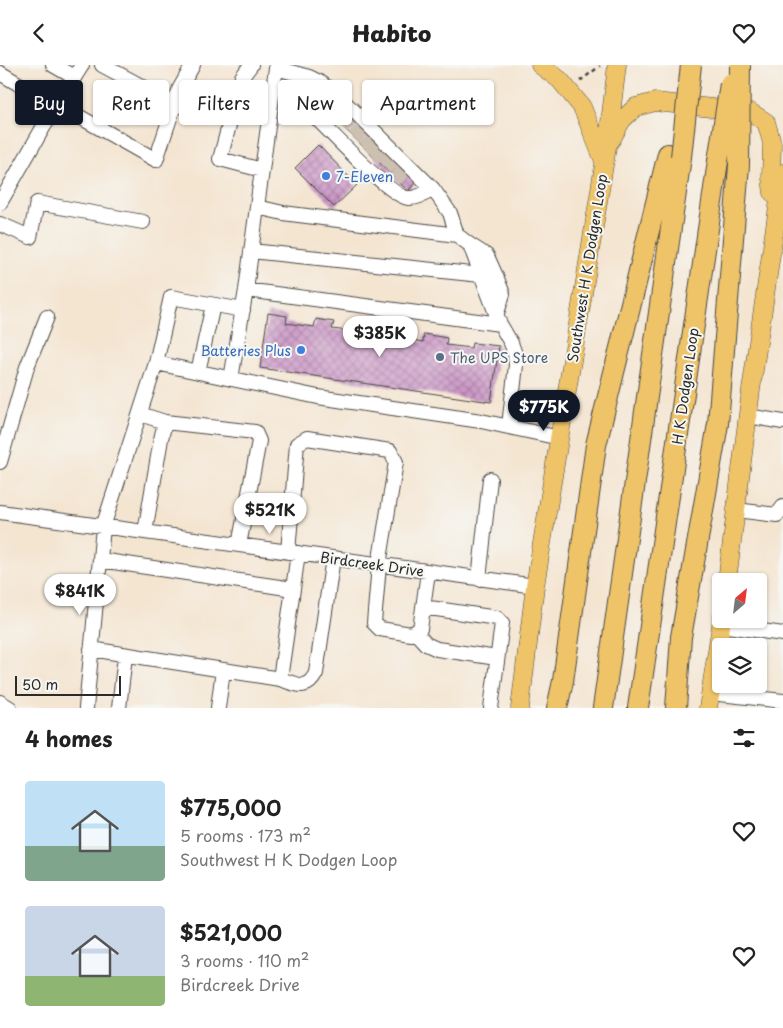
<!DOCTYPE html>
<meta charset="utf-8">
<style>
:root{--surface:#fff;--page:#f2f2f2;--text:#222;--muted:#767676;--accent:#111827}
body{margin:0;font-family:"Playpen Sans",sans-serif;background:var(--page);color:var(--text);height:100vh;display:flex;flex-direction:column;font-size:19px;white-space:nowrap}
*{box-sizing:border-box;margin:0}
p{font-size:16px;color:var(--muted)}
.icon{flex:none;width:28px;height:28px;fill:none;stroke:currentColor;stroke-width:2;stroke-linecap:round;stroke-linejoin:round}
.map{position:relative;height:643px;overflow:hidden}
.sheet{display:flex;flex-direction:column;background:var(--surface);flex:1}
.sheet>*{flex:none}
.top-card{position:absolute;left:15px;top:15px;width:500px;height:45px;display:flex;gap:10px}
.needle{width:32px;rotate:28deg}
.buttons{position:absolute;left:712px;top:508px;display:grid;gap:10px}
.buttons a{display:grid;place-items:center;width:55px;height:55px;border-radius:5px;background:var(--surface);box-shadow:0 1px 4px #0004;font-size:25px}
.scale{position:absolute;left:15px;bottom:12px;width:106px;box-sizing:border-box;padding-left:5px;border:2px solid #2b2b2b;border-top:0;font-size:14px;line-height:18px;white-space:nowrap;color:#2b2b2b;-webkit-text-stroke:4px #f6f6f2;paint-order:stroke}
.price{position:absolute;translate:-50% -42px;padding:0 11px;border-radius:18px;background:#fff;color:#222;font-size:16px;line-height:32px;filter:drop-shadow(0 1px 2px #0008)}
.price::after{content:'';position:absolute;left:50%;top:30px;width:15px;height:11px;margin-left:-8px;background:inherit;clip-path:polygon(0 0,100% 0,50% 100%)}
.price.on{background:var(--accent);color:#fff}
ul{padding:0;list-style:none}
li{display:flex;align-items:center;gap:15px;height:125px;padding:0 25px}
li span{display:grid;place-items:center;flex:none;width:140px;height:100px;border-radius:5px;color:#555}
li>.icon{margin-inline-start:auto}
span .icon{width:60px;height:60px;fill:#fffc;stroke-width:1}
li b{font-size:21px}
h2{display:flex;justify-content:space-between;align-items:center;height:60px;padding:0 25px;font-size:21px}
.tag{padding:0 18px;border-radius:5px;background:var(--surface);box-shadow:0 1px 4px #0004;font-size:18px;line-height:45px}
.tag.on{background:var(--accent);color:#fff}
header{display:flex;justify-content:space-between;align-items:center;height:65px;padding:0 25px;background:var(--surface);font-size:22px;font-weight:800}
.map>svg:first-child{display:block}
.building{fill:url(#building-cross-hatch)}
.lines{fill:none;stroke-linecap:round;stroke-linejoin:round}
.minor-tunnel{stroke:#ccc0b0;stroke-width:14;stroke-dasharray:14 7;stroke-linecap:butt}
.minor-casing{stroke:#494744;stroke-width:16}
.major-casing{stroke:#494744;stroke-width:19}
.highway-casing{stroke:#494744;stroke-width:22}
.path{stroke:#494744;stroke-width:2.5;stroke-dasharray:4 4;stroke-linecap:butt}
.minor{stroke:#fff;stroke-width:14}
.major{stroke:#efc469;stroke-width:18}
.highway{stroke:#efc469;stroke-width:20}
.highway-bridge-casing{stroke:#494744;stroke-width:22;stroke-linecap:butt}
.highway-bridge{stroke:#efc469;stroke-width:20}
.shop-dot{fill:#3f7fe0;stroke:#f6f6f2;stroke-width:2}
.service-dot{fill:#5c6f8a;stroke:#f6f6f2;stroke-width:2}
.labels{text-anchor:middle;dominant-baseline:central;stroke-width:4;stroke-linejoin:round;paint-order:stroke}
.shop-label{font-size:14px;fill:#366cbe;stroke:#f6f6f2;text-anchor:start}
.street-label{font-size:14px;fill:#2b2b2b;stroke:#f6f6f2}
.service-label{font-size:14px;fill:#4e5e75;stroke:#f6f6f2;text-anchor:start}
</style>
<header><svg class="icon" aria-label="back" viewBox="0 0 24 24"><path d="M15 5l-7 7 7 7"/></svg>Habito<svg class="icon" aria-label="heart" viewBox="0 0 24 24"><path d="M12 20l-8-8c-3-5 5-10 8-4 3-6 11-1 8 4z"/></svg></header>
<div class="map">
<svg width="783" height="643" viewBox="0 0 783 643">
<defs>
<pattern id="building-cross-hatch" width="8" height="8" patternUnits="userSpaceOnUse" patternTransform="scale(1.25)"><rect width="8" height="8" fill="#cc98c7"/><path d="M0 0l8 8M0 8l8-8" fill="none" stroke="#a67ca2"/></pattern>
</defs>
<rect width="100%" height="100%" fill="#f6f6f2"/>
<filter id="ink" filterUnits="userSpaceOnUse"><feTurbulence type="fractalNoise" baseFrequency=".02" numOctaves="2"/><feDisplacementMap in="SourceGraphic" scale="10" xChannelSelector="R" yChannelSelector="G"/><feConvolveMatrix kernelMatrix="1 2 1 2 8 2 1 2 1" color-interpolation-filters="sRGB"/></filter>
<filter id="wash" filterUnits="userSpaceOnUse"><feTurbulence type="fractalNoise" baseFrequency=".0096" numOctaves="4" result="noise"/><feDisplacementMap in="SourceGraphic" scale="20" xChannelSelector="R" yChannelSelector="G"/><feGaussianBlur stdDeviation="1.12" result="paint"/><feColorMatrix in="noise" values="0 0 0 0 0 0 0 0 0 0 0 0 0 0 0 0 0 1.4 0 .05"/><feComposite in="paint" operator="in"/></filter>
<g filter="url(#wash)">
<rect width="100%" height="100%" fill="#f4e5d1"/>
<g id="blocks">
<path class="building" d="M332,33L416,117L408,126L323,42Z
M318,80L357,120L334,142L295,103Z
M268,248L287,251L286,258L314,262L316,254L334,257L332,264L357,267L358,259L400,265L399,273L423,277L424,269L447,273L446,280L471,283L472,278L499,281L491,337L260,303Z"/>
</g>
</g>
<g filter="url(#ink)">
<use href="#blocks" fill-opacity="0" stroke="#494744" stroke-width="1"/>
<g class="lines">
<path class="minor-tunnel" d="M331,50L340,42
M342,62L352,53
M354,73L363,64
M364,83L374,75
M374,93L384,85
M385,103L394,95
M395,114L405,105"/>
<defs>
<path id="minor" d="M53,0L74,12
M102,0L175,39L230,55
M251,0L242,12L220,94L262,105
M0,8L56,41
M309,12C308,29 309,40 318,55C333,69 392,133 408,133C417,134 426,128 433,124
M57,39L156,95L180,23L193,0
M0,138L44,61L82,0
M0,159L30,172L37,138L143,157
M457,170L450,148L433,124L357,49L332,26L319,17L309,12L276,3L257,142L283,148L457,170L470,180L500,259L511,278L515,289L516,300L509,361
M470,180L487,191L496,211L503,229L497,248
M251,186L481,210
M246,225L500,259
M243,245L171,232L156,298L318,332L481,356L560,373
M198,307L213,240
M231,314L246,225L257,142
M140,349L165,357
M748,351L783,357
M0,397L27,302L47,252
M246,444L291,450
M736,445L777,450L783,442
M0,447L535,521
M145,467L161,374L165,357L255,367L259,376L239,480
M288,487L297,379L307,373L390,386L396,397L379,500L374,558L380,564L411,569L420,564L428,507
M100,495L293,524L298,488
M479,514L490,414
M423,542L497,553L502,558L491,643
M721,560L783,569
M415,567L426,579L437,584L497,593
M91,584L280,614C296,619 307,627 316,608L333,493
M280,614L293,524
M710,628L783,636
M0,637L10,643
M86,643L103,462L156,298
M119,643L125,591
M218,643L223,605"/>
<path id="major" d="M540,0L560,15L582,42L604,96
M611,75L622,55L636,42L655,37L750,47L766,57L772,78L771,113L773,128
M727,516L751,325L783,108
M520,643L535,521L607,82L617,0
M708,643L722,554"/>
<path id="highway" d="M557,643L563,616L596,380L668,89
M603,643L681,92
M638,643L718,96
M676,643L681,572L718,359L739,100"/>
</defs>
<use href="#minor" class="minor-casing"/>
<use href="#major" class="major-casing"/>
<use href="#highway" class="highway-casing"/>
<path class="path" d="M580,16L600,1"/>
<use href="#minor" class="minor"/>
<use href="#major" class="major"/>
<use href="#highway" class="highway"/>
<defs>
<path id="highway-bridge" d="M681,92L691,0
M718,96L730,19
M739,100L740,0"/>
</defs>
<use href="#highway-bridge" class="highway-bridge-casing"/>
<use href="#highway-bridge" class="highway-bridge"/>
</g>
</g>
<g class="shop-dot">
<circle cx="326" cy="111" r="5"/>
<circle cx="301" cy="285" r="5"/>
</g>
<circle class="service-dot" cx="440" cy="292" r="5"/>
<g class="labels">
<g class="shop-label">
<text x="336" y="111">7-Eleven</text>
<text x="291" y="285" text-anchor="end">Batteries Plus</text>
</g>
<g class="street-label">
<text transform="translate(587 203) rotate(-81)">Southwest H K Dodgen Loop</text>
<text transform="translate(685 321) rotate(-82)">H K Dodgen Loop</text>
<text transform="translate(372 499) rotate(8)">Birdcreek Drive</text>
</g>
<g class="service-label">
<text x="450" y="292">The UPS Store</text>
</g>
</g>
</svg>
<div class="buttons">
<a><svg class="needle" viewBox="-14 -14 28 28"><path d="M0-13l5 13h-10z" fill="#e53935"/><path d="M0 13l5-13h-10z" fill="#767676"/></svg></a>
<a><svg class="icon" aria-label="layers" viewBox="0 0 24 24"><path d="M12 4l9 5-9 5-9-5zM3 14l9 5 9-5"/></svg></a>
</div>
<div class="scale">50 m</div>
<b class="price" style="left:380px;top:293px">$385K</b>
<b class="price on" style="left:544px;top:367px">$775K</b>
<b class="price" style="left:270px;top:470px">$521K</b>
<b class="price" style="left:80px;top:551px">$841K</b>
<div class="top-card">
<a class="tag on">Buy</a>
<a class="tag">Rent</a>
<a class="tag">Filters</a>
<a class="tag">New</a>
<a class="tag">Apartment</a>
</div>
</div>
<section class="sheet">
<h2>4 homes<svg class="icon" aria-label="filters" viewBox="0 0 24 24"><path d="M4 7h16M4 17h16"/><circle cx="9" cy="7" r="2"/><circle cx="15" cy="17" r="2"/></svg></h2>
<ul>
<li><span style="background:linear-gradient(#bfe0f5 65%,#7fa58c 0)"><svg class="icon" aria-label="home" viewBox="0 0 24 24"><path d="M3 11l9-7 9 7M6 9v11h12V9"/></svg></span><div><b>$775,000</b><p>5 rooms · 173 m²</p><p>Southwest H K Dodgen Loop</p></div><svg class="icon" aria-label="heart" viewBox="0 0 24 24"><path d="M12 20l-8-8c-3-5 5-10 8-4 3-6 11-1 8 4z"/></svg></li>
<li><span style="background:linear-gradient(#c9d6e8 70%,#8fb573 0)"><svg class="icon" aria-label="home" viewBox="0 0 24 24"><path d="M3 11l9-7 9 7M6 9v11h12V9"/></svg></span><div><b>$521,000</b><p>3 rooms · 110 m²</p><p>Birdcreek Drive</p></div><svg class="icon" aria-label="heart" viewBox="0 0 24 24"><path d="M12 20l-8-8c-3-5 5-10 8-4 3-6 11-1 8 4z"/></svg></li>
</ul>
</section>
